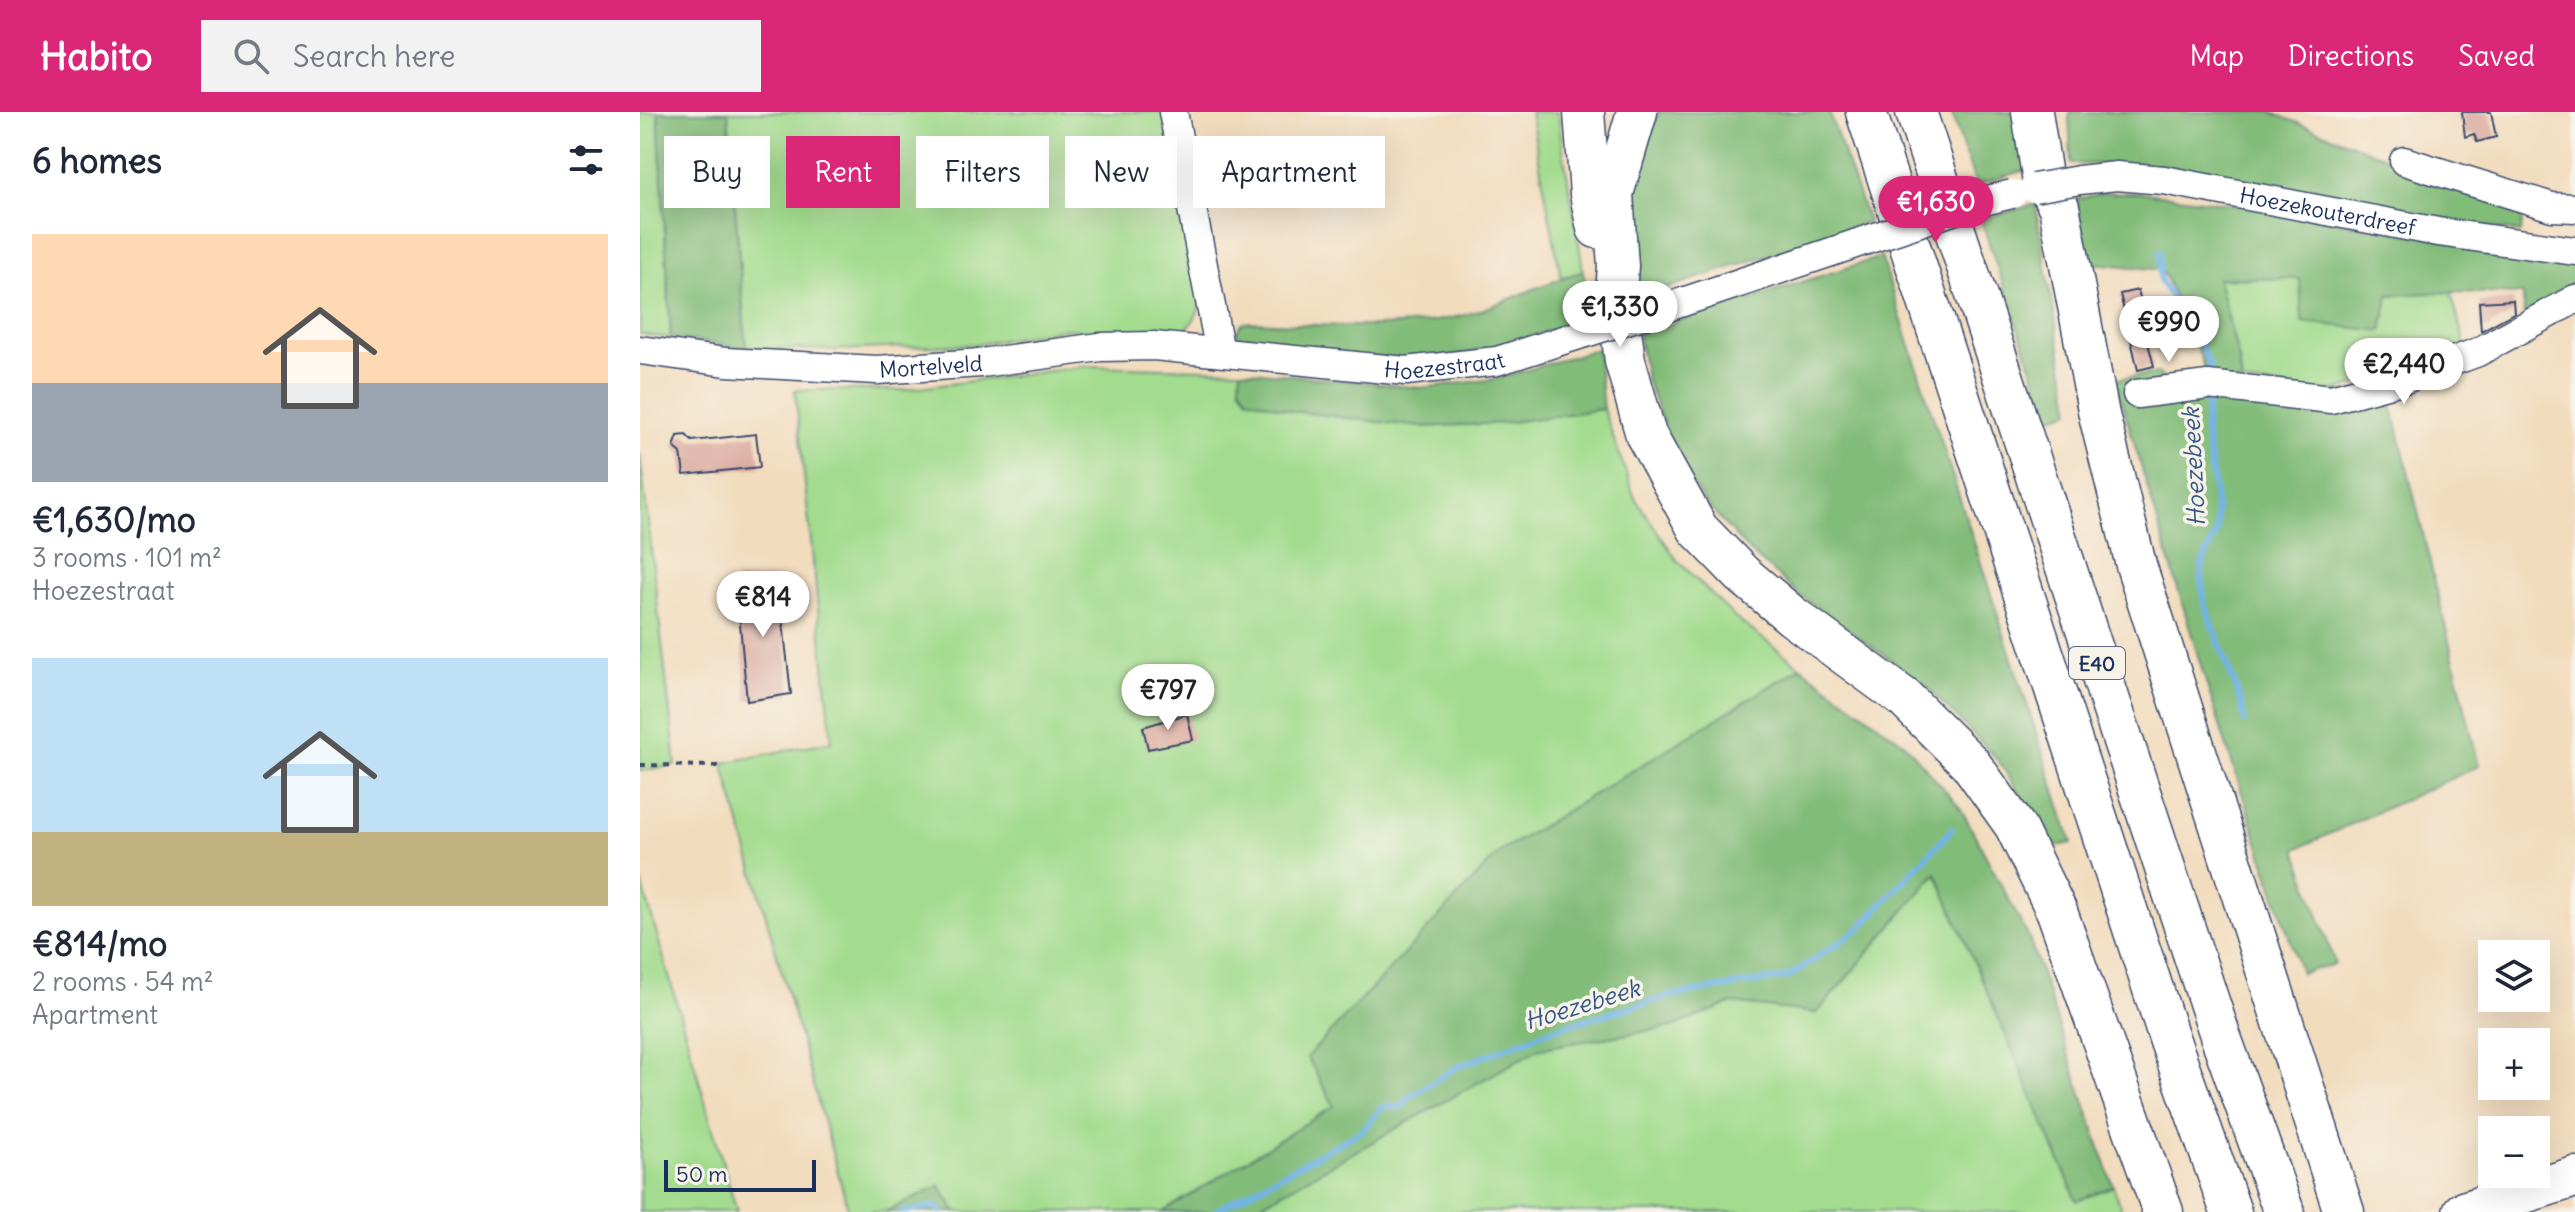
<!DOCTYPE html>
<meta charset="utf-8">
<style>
:root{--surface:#fff;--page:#f2f2f3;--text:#1f2937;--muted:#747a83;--accent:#db2777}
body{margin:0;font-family:Delius,sans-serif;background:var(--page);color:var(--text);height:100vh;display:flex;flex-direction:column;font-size:30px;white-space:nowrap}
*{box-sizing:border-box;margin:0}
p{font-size:26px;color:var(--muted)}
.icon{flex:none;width:44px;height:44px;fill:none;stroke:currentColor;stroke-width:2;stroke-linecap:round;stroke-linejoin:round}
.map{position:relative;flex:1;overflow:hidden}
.details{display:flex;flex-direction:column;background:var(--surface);width:640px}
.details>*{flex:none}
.top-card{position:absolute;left:24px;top:24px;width:760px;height:72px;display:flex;gap:16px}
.tools{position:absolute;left:1838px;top:828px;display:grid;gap:16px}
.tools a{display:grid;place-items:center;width:72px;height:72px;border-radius:0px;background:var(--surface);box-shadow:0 8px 32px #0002;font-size:40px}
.scale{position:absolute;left:24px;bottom:20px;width:152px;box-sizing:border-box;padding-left:8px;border:4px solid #1b2f5e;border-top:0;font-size:22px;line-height:28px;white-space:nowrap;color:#1b2f5e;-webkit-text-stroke:6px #f7f3e8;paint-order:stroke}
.price{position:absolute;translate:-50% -68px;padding:0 18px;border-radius:28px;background:#fff;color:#222;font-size:26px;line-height:52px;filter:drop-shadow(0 2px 4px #0008)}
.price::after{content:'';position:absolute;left:50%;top:48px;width:24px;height:18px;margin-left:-12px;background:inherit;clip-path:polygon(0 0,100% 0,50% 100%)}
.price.active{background:var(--accent);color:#fff}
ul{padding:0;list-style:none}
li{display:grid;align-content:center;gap:16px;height:424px;padding:0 32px}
li span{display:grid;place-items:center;height:248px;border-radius:0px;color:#555}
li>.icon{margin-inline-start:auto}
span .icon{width:144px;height:144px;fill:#fffc;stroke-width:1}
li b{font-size:34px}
h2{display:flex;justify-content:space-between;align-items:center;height:96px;padding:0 32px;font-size:34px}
.chip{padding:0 28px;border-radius:0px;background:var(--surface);box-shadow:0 8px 32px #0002;font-size:28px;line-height:72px}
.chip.active{background:var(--accent);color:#fff}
header{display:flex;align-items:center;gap:48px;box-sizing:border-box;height:112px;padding:0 40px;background:var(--accent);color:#fff}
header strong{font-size:38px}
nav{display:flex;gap:44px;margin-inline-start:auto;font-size:28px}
.search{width:560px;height:72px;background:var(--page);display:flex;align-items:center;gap:20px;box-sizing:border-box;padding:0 28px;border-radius:0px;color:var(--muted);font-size:30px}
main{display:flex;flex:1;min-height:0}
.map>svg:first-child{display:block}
.green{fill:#a3dc8e;stroke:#5f8676;stroke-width:2}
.forest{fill:#82bc79;stroke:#4e766c;stroke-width:2}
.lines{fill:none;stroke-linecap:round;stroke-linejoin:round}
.stream{stroke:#71b4e6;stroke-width:6}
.building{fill:#daa79c}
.minor-casing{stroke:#3b496c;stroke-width:31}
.highway-casing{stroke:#3b496c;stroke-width:43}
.path{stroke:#3b496c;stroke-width:4;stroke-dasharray:6 6;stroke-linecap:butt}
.minor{stroke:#fff;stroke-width:28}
.highway{stroke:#fff;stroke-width:40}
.minor-bridge-casing{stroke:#3b496c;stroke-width:31;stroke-linecap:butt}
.minor-bridge{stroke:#fff;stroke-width:28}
.labels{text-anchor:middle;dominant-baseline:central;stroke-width:7;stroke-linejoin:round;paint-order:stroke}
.shield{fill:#f7f3e8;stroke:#5d6a87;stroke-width:2}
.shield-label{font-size:20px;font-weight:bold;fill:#1b2f5e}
.street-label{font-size:22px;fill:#1b2f5e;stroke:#f7f3e8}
.water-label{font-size:24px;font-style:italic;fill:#355787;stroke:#f7f3e8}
</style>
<header>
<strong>Habito</strong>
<div class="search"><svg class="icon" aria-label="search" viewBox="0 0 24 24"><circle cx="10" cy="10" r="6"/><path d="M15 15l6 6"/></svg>Search here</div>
<nav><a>Map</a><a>Directions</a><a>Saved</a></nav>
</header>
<main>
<section class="details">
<h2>6 homes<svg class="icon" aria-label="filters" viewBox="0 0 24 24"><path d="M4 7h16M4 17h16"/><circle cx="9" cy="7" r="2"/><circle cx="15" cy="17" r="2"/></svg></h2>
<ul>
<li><span style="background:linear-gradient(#ffd9b3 60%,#9aa5b1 0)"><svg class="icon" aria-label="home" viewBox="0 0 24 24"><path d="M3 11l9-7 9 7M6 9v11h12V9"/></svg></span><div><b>€1,630/mo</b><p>3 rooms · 101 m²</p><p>Hoezestraat</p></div></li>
<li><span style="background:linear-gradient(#bfe0f5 70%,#c2b280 0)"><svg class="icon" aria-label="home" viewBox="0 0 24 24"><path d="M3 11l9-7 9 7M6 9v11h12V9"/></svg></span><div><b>€814/mo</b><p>2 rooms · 54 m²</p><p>Apartment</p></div></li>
</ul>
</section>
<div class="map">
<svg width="1935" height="1100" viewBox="0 0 1935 1100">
<rect width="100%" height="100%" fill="#f7f3e8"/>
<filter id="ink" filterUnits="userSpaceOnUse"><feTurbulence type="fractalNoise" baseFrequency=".0125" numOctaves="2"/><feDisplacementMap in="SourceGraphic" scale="16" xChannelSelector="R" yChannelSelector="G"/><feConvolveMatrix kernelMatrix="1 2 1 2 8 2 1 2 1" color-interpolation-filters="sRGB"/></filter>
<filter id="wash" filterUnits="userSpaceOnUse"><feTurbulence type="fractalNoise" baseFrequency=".006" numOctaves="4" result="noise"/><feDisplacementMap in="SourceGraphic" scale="32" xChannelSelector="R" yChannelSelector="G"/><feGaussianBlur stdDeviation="1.8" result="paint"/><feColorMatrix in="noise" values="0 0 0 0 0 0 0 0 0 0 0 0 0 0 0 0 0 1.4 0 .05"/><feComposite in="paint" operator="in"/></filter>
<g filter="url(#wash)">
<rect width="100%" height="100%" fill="#f2dcbe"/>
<path class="green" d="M0,0H18L31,226L0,222Z
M88,0H524L562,188C557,204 553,212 540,222L422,217L340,232L199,238L106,236Z
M890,0H918C923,54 937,106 943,160L921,165Z
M1578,166L1660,167L1742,218L1748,183L1811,180L1826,238L1692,280L1602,271L1599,249Z
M447,254L601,258L600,274L608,286L652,299L780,315L863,311L963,297L995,386L1037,448L1095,506L1161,555L860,740L694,994L523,1100H316L300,1074L245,1100H209L83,651L192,629L155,278H263Z
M0,342L36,653L0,659Z
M1297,760L1437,1089L1473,1074L1483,1100H607L900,936L1032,915L1092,891L1177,901Z
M0,764L97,1100H0Z"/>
<path class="forest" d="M18,0H88L106,236L31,226Z
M1018,0H1189L1228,110L995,187L989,112L994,72Z
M1311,0H1379L1389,57L1336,73Z
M1429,0H1630L1883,99L1881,121L1664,82L1519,53L1431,52Z
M1464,81H1505L1600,93L1935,150V179L1884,203L1883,182L1811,180L1748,183L1742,219L1662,210L1660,167L1578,166L1599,249L1602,271L1568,268L1554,226L1522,158L1446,150L1437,87Z
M1395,92L1431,299L1409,306L1341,108Z
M1241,145L1432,731L1413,735L1358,648L1283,571L1162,485L1108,438L1060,385L1029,326L1006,267L998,222Z
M943,160L951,204L935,195L938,209C892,224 848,240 801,245C738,252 666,236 604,229L596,221L602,211L612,210C681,213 754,220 821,204C863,194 901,170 943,160Z
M957,237L963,297L863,311L780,315L652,299L608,286L600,274L601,258L781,276L857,267Z
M1518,261L1538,281L1749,280L1839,654L1656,737L1695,852L1661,861L1568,577L1475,267Z
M1161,555L1265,632L1321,697L1389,826L1473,1074L1437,1089L1296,761L1177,901L1092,891L1032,915L900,936L607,1100H523L694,994L667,945L860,740Z
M300,1074L316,1100H245Z"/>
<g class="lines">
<path class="stream" d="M1520,140V168L1560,231L1570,255L1569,264
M1568,281L1565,319L1575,380L1577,418L1561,455L1564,490L1600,587L1605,609
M262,1100L298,1094L301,1100
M573,1100L723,1018L742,995H762L769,985L817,955L919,915L1035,883L1148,865L1219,817L1312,717"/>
</g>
<g id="blocks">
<path class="building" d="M1822,0H1851L1856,25L1837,30L1834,22L1825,25Z
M1498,178L1501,189L1507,188L1512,207L1527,204L1532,225L1508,231L1514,254L1498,258L1480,182Z
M1873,188L1874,201L1841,219L1839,190Z
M116,322L120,355L44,363L41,341L34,335L38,324L46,323L52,329Z
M138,466L151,582L107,589L96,468Z
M547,602L553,628L508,637L503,615Z"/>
</g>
</g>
<g filter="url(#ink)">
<use href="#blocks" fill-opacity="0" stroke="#3b496c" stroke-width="2"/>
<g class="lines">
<defs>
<g id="minor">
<path d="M533,0L580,240"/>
<path d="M1764,49L1912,95L1935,96"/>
<path id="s1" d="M1439,68L1477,64L1524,68L1798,120L1935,139"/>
<path d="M1028,195L1206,135"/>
<path id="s2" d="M0,238L86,250L237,258L341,251L460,235L514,234L766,259L857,249L917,230"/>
<path d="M1497,282L1568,273L1691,287L1765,267L1838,240L1935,187"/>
</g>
<path id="highway" d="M944,0L950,82L957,116
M997,0L973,82L978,154L976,180L985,249L1006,323L1058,417L1102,462L1152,504L1264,586L1330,651L1375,714L1417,800L1523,1100
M1226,0L1530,929L1591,1100
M1276,0L1580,923L1644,1100
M1392,0L1402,64L1419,95L1459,303L1496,453L1704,1100
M1823,1100L1935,1065"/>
</defs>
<use href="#minor" class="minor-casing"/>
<use href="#highway" class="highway-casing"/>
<path class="path" d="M0,653L81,654"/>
<use href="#minor" class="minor"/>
<use href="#highway" class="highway"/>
<defs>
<path id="minor-bridge" d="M1394,76L1439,68
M1206,135L1336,91L1372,82
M917,230L1028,195"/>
</defs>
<use href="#minor-bridge" class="minor-bridge-casing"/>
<use href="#minor-bridge" class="minor-bridge"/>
</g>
</g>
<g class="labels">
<rect class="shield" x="1429" y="535" width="56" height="32" rx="6"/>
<g class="shield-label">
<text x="1457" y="551">E40</text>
</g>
<g class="street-label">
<text stroke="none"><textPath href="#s1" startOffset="252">Hoezekouterdreef</textPath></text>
<text stroke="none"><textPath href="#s2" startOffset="808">Hoezestraat</textPath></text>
<text stroke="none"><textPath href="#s2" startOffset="292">Mortelveld</textPath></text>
</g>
<g class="water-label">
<text transform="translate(1553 355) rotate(-93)">Hoezebeek</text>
<text transform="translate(942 892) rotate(-17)">Hoezebeek</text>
</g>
</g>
</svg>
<div class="tools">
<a><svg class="icon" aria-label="layers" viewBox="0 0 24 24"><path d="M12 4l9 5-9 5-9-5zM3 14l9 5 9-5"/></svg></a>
<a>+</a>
<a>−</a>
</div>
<div class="scale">50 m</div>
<b class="price active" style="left:1296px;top:132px">€1,630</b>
<b class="price" style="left:980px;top:237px">€1,330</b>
<b class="price" style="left:1529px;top:252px">€990</b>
<b class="price" style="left:1764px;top:294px">€2,440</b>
<b class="price" style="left:123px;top:527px">€814</b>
<b class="price" style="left:528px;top:620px">€797</b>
<div class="top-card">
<a class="chip">Buy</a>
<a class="chip active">Rent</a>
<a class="chip">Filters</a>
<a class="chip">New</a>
<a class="chip">Apartment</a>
</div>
</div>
</main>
